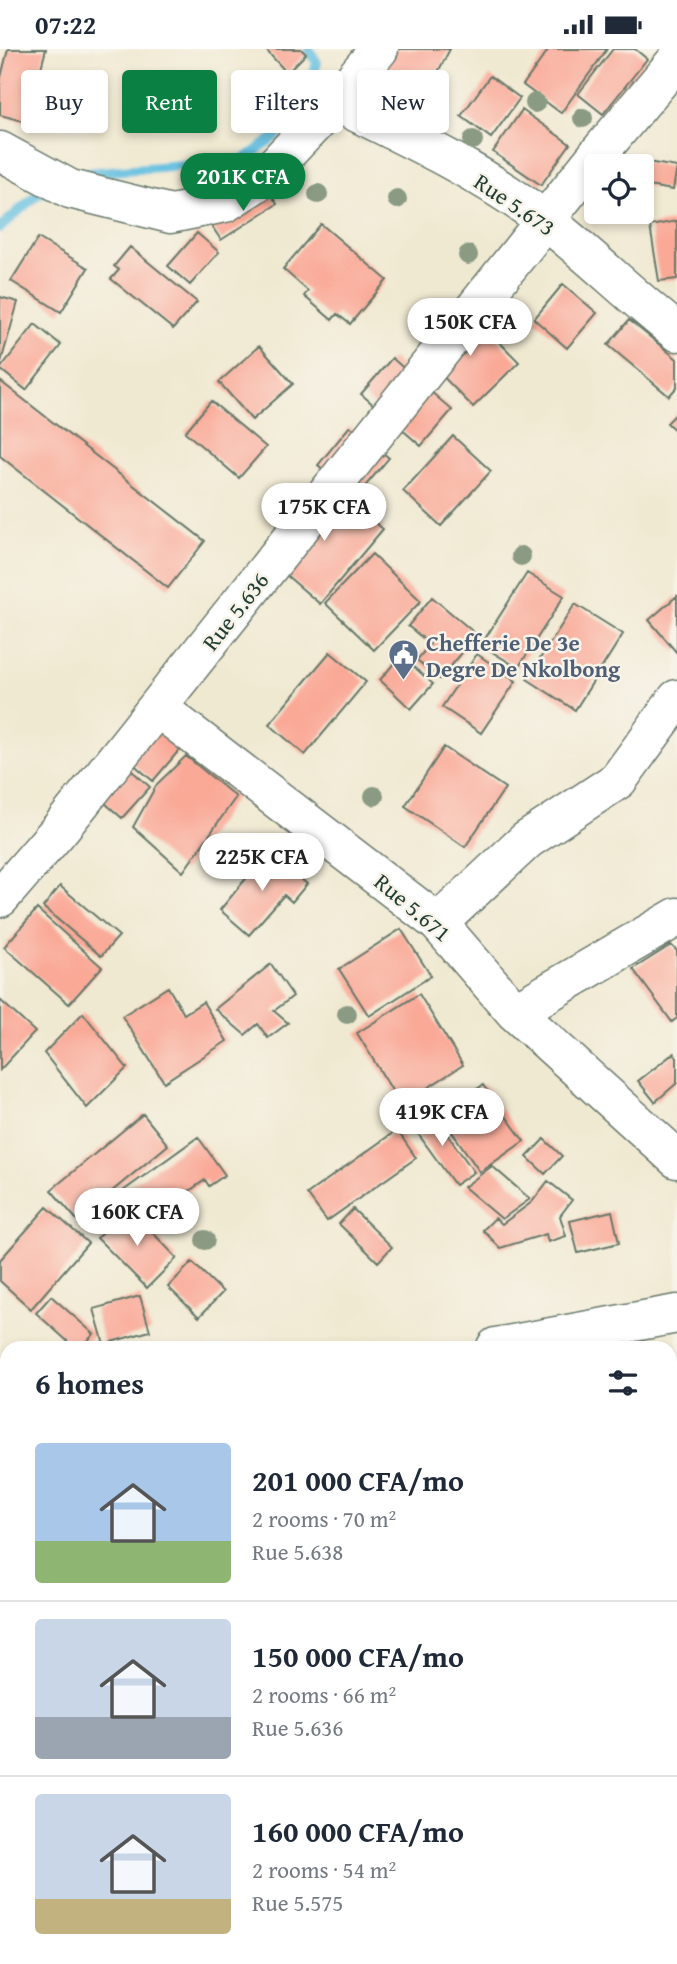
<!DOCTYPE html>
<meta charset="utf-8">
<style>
:root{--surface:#fff;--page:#f6f6f7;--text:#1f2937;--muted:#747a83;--line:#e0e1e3;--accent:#0b8043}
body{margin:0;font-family:"Gentium Book Plus",serif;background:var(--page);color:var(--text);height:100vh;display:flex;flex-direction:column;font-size:26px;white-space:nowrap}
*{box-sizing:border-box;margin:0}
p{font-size:23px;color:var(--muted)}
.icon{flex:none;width:38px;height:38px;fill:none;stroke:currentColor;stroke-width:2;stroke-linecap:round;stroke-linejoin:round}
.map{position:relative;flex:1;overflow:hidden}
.side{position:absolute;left:0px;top:1292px;width:677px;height:625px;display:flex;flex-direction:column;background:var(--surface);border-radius:21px 21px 0 0;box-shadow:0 4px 10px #0003}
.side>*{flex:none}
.top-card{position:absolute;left:21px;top:21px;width:635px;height:63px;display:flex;gap:14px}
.fabs{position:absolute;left:584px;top:105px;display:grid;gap:14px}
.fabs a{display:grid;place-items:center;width:70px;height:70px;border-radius:7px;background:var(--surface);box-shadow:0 4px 10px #0003;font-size:35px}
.price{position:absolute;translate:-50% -60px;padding:0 16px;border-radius:24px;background:#fff;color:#222;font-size:23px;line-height:46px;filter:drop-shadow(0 2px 4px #0008)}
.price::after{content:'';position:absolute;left:50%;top:42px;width:21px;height:16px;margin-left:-10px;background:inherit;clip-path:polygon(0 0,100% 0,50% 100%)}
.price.current{background:var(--accent);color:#fff}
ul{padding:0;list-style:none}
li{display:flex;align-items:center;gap:21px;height:175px;padding:0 35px}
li+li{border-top:2px solid var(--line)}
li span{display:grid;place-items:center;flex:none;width:196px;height:140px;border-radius:7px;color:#555}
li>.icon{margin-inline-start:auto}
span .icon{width:84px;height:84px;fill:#fffc;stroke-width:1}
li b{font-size:30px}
h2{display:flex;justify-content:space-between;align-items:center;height:84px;padding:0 35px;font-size:30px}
.pill{padding:0 24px;border-radius:7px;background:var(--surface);box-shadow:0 4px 10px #0003;font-size:24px;line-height:63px}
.pill.current{background:var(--accent);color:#fff}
.status{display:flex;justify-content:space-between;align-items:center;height:49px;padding:0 35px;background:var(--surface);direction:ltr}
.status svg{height:19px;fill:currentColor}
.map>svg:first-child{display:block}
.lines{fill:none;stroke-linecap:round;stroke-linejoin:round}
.stream{stroke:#63c0e1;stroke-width:10}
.building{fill:#faa997}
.minor-casing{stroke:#68796b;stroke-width:41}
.minor{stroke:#fff;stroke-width:38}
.tree{fill:#8a9a83}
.labels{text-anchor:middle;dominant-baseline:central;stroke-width:5;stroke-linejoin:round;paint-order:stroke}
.street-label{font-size:23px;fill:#1f3d34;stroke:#f7f3e8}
.service-label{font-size:23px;font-weight:bold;fill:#4e5e75;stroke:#f7f3e8;text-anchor:start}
</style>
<div class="status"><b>07:22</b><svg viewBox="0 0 49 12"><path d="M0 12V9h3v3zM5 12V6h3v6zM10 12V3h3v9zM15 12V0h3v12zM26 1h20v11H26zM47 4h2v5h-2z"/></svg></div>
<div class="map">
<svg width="677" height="1915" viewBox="0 0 677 1915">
<rect width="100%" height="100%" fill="#f7f3e8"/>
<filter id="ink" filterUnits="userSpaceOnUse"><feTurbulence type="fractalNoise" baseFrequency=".0143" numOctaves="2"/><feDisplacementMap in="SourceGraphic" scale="14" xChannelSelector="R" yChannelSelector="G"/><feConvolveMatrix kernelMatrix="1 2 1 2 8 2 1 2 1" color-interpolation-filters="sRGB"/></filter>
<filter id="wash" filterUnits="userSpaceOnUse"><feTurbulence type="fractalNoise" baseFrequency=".00686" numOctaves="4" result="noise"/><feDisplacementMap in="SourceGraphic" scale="28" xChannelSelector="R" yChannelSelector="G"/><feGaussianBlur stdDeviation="1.57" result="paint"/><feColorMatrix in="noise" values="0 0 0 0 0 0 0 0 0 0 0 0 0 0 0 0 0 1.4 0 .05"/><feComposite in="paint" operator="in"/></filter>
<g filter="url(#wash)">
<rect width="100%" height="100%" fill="#f0e9d2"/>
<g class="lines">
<path class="stream" d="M74,130L86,124L243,111L274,89L297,63L306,49L317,14L309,0
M0,179L36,146L50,140"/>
</g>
<g id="blocks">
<path class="building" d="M8,0H46L27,73L0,66V32Z
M265,0H301L306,5L287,24Z
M387,0H450L428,42L379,16Z
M549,0H607L561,64L523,36Z
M613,0H635L647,10L603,65L578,45Z
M490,27L520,49L491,89L461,67Z
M522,61L570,95L541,136L493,103Z
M607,106L677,118L673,141L642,136V117H605Z
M265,137L277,155L221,191L209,173Z
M677,172V230L659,232L650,177Z
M321,175L387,231L350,275L337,265L332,271L304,247L308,242L283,220Z
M197,184L219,203L190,236L168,217Z
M38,189L88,219L61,263L11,232Z
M130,198L197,253L173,280L111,230L119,221L114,217Z
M563,235L597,264L567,299L534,270Z
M0,248L18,253L1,313H0Z
M467,260L519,313L473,358L421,305Z
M629,271L677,310V338L669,347L608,296Z
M35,275L61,296L26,341L0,320Z
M259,297L293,335L252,371L219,333Z
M392,309L452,361L421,397L361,345Z
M0,332L205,492L168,539L0,407Z
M211,352L266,398L239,429L185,383Z
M677,364V383L667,374Z
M350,377L389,409L356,448L318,416Z
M453,387L491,422L441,477L403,442Z
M328,434L383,480L320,555L265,508Z
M372,505L421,552L374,601L325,554Z
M527,524L564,547L518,619L481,596Z
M677,547V604L649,571Z
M432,548L477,586L440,630L417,611L430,595L408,577Z
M575,555L623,585L575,661L527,630Z
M330,603L366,633L305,706L269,675Z
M477,605L516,632L481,684L442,658Z
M401,606L433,635L411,660L380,631Z
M144,667L181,699L153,732L116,700Z
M444,698L505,739L465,798L405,757Z
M109,701L150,738L122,769L81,733Z
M186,707L236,748L183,823L133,778L157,735Z
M268,803L307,835L292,853L284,846L249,886L220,861Z
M60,837L119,887L101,907L43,858Z
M37,860L102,918L69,955L4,898Z
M401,880L431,927L369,967L339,920Z
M671,896L677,902V969L672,973L633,920Z
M271,915L293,947L274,962L288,974L268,989L258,975L245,986L215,960Z
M168,938L184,965L203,953L227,992L164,1033L122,967Z
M419,945L463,1016L401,1056L357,984Z
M0,951L35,983L0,1021Z
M83,964L127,1019L87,1059L44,1004Z
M674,1004L677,1008V1034L655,1053L638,1032Z
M483,1036L524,1092L480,1123L440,1066Z
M430,1061L474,1123L455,1136L411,1075Z
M143,1065L168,1096L77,1171L51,1141Z
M397,1081L416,1109L327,1172L307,1145Z
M198,1088L225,1126L209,1137L205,1131L145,1173L123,1142Z
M544,1090L562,1107L545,1125L527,1108Z
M492,1117L530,1150L502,1170L464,1138Z
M548,1132L572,1151L560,1167L566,1187L548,1193L546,1185L500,1199L483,1181L495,1169L502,1175L532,1153Z
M47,1158L88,1194L31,1260L0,1232V1211Z
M128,1158L177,1209L147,1239L97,1189Z
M353,1160L392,1198L378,1213L339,1175Z
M612,1162L619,1194L578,1204L570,1172Z
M192,1213L223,1243L199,1268L168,1238Z
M51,1247L94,1285L82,1298H74L36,1264Z
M140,1247L150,1282L104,1295L94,1260Z
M677,1370V1443L670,1438V1378Z
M670,1488L677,1493V1560L670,1569Z
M677,1565V1595L670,1589V1573Z
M2,1567L7,1572V1640L0,1648Z
M670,1610L677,1616V1638L670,1647Z
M677,1665V1691L670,1685V1674Z
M674,1705L677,1708V1764L670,1758V1708Z
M0,1726L7,1732V1762L0,1771Z
M0,1866L7,1871L0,1886Z
M22,1909H82L77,1915H29Z
M91,1909H148L143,1915H86Z
M283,1909H338L333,1915H278Z
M392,1909H437L439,1910L435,1915H400Z
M576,1909H604L599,1915H583Z"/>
</g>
</g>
<g filter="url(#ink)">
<use href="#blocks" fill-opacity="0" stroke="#68796b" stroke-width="2"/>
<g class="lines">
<defs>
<path id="minor" d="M335,53C407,88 482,123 546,172C591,207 632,248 677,283
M0,102L70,140L171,165L225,154L262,130L335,53L379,0
M158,659L438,874L515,963L677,1110
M0,849L60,780L598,105L677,11
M438,874L527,791L618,731L677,650
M515,963L677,868
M496,1298L677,1265
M670,1390L677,1381
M0,1440L7,1439
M0,1528L7,1534
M0,1700L7,1692
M484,1909L491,1915
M166,1915L170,1909"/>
</defs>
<use href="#minor" class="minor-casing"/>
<use href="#minor" class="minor"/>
</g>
<g class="tree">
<circle cx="535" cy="54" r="10"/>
<circle cx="583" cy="69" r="10"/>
<circle cx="473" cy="91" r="10"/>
<circle cx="318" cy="145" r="10"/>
<circle cx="397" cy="150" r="10"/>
<circle cx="468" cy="206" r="10"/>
<circle cx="422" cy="269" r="10"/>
<circle cx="521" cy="507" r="10"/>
<circle cx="374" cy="747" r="10"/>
<circle cx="347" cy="965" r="10"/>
<circle cx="205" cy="1191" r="10"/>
</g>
</g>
<defs>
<symbol id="civic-pin" viewBox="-11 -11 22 30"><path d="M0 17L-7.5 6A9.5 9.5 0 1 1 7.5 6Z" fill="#5c6f8a" stroke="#f7f3e8"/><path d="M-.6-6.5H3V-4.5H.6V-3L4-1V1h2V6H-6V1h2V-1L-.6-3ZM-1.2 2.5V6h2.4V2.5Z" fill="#fff"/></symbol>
</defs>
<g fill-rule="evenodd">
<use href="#civic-pin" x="386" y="588" width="35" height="47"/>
</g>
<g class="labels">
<g class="street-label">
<text transform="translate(515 155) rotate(34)">Rue 5.673</text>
<text transform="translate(235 562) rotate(-52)">Rue 5.636</text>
<text transform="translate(413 858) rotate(40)">Rue 5.671</text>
</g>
<g class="service-label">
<text x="426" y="593">Chefferie De 3e<tspan x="426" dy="26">Degre De Nkolbong</tspan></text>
</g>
</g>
</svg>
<div class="fabs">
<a><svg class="icon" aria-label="locate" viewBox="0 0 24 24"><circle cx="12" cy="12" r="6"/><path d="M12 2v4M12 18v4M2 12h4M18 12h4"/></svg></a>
</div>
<b class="price current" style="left:243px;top:164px">201K CFA</b>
<b class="price" style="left:470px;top:309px">150K CFA</b>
<b class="price" style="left:324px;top:494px">175K CFA</b>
<b class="price" style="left:262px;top:844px">225K CFA</b>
<b class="price" style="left:442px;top:1099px">419K CFA</b>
<b class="price" style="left:137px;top:1199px">160K CFA</b>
<div class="top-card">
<a class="pill">Buy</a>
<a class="pill current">Rent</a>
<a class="pill">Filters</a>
<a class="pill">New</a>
</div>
<section class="side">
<h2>6 homes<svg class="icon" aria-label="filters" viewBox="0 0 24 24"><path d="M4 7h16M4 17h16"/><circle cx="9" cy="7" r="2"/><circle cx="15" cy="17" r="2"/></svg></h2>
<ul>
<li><span style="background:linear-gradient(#a9c7e8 70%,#8fb573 0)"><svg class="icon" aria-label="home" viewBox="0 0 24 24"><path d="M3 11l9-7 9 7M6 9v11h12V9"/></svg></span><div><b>201 000 CFA/mo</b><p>2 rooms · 70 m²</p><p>Rue 5.638</p></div></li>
<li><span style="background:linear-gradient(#c9d6e8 70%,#9aa5b1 0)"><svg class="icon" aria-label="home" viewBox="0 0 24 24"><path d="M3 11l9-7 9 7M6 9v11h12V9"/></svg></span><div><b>150 000 CFA/mo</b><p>2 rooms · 66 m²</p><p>Rue 5.636</p></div></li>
<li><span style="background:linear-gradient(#c9d6e8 75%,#c2b280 0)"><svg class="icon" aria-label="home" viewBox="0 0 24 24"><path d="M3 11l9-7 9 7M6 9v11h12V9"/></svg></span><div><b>160 000 CFA/mo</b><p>2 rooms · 54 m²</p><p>Rue 5.575</p></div></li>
</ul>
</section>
</div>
